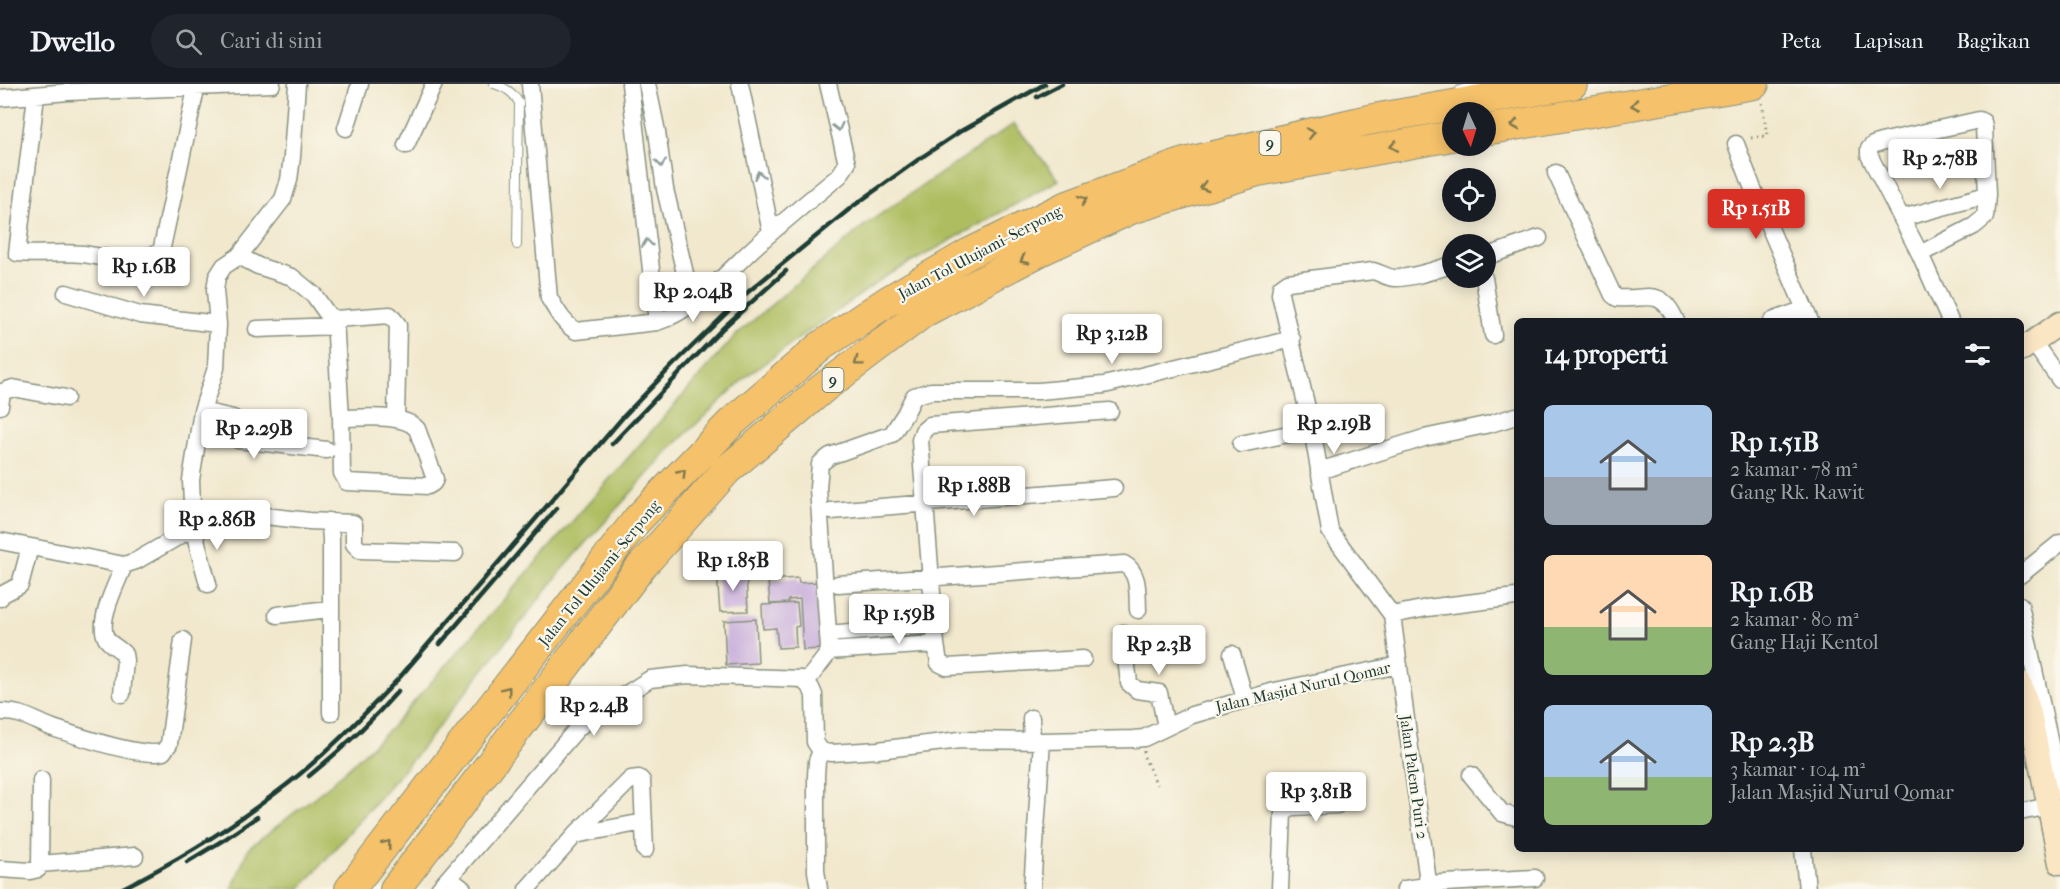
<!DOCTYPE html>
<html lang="id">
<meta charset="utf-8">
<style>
:root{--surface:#171b24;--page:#20242c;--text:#f1f3f6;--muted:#9ea1a6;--line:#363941;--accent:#d93025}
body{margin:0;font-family:"IM FELL French Canon",serif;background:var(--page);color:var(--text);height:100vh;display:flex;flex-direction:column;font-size:22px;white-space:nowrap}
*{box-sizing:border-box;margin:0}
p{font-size:20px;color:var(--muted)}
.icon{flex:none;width:33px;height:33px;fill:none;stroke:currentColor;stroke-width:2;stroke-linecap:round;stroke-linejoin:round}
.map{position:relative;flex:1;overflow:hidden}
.drawer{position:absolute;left:1514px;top:234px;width:510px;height:534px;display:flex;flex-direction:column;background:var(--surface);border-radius:9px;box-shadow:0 3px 15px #0003}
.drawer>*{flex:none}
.needle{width:39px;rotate:176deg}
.fabs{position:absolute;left:1442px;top:18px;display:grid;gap:12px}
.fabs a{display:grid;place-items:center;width:54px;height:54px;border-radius:50%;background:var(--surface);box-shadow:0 3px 15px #0003;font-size:30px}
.price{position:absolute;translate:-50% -51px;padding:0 14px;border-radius:6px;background:#fff;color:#222;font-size:20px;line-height:39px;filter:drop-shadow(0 2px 3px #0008)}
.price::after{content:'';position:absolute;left:50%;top:36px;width:18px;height:14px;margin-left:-9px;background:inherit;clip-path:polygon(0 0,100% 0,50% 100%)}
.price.active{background:var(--accent);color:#fff}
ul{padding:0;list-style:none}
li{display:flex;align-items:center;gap:18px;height:150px;padding:0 30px}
li span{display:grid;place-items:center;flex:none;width:168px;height:120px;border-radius:9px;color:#555}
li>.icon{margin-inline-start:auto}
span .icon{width:72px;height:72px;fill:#fffc;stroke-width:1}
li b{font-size:26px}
h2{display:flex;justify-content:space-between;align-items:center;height:72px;padding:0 30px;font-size:26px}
header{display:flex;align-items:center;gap:36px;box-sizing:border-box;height:84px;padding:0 30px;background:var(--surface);border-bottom:2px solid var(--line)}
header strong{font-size:28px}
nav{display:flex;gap:33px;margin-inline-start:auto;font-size:21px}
.search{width:420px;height:54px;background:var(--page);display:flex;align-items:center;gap:15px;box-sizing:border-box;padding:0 21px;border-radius:33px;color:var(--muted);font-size:22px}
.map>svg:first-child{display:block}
.green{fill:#aebd60;stroke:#667d4a;stroke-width:1.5}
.building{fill:#c8aedb}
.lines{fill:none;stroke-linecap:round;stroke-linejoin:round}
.lane-casing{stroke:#889280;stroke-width:10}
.street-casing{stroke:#889280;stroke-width:19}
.secondary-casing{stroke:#889280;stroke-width:25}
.highway-casing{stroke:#889280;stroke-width:32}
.path{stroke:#889280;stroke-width:3;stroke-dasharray:1.5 4.5;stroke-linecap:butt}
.lane{stroke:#fff;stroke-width:8}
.street{stroke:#fff;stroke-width:16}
.secondary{stroke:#fbe6c4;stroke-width:22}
.highway{stroke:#f5c16b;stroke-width:30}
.rail{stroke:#1f3d34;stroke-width:4.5}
.oneway{stroke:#7f784d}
.oneway2{stroke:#8f9e9a}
.labels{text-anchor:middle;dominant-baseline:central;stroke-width:4.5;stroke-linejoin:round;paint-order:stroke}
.shield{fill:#fbf7ec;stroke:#61756b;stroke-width:1.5}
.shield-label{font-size:15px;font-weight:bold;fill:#1f3d34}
.street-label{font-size:16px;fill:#1f3d34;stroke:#fbf7ec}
</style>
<header>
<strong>Dwello</strong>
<div class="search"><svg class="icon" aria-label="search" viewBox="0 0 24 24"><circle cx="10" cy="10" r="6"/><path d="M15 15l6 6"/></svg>Cari di sini</div>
<nav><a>Peta</a><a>Lapisan</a><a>Bagikan</a></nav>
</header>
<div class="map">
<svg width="2060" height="805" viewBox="0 0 2060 805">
<rect width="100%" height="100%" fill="#fbf7ec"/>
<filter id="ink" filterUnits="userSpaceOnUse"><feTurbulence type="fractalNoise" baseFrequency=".0167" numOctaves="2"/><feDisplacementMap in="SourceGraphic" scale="12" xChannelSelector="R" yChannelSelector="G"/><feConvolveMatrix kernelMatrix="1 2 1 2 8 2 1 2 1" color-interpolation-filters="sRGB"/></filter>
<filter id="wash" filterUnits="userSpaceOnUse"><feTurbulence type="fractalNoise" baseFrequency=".008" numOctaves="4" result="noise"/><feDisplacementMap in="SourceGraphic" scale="24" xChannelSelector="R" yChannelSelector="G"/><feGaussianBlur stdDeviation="1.35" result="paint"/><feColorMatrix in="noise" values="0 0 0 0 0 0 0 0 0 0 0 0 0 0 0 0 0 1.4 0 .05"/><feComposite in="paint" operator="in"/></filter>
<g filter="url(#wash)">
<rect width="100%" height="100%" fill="#f1e8cd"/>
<path class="green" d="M1014,40L1059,96L885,193L748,291L671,364L563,485L416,671L300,805H232L248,765L331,700L391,644L735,252L866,140Z"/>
<g id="blocks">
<path class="building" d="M746,489L748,527L720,528L717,490Z
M798,494L799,499L817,498L821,565L803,566L800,515L788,516V519L770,520L768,496Z
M797,519L799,542L795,543L796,563L778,564L776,544L763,545L762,521Z
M756,535L758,579L726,581L724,537Z"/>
</g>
</g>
<g filter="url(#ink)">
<use href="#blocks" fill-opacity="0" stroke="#889280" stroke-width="1.5"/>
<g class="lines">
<defs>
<path id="lane" d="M494,0C506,4 513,8 519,19L517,161
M1460,6L1478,0"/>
<path id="street" d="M530,0L549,214C557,227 563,239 576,247L657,238C694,227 729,186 758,160C784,137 812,114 839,92L847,80L828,0
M630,0L657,238
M647,0L657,48L665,105L692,219
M740,0L771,148
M36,12L17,169C39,171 61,168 83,170C118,175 125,182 161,168L196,5
M0,14L68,8L272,0
M346,44L360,0
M1736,60L1753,105L1810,237
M406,61L434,0
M1556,89L1613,211L1617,214C1646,217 1660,201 1676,237
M1902,134L1987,111
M1920,170L1974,142L1985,133L1987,111L1984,42L1983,38L1979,36L1881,58L1873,61L1869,65V71L1920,170L1950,237
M239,172L258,182L292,193L314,211L328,231L335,235L390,231L398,241L396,335
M1485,173L1539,154
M1484,194L1493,251
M66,209L140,231L218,240
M335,235L341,334L342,389L347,398L428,402L433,399L435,395L417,345C404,329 361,334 341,334
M1772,237L1805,225
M257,245L335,242
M2038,265L2060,296
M0,322L2,308L13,304L66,314
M202,327L233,334L238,356L327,366
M1241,360L1312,345
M1319,387L1424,354L1490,340L1516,332
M831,427L1114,404
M329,437L331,454V629
M0,457L124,481L136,477L193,444L247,430L309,437L353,439L354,440V460L360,466L455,469
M2020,491L2060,459
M208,500L193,444L191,396L202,327L216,284L218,240L215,206L217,193L224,182L239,172L283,115L289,96L292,73L297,0
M838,500L1124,480C1140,489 1137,509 1138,526
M0,514L3,510L20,501L30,463
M2020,521L2060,706
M277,531L329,525
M1392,531L1427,524L1516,513
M1123,549L1129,599L1137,606L1159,609L1166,643
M828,550L934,541
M936,560L920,356L923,347L930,341L1110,327
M828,567L936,560L939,579L947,583L1083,575
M1232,570L1245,615
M806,598L827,571L829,564L818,404L820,380L830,372L892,350L905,330L914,312L931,307H1039L1104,301L1292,255
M122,610L125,576L124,570C119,564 110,561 106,554C97,536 117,499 124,481
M0,628C22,627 34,637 53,644C77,652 142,674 163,668L169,660L183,556
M1031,634L1032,657
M821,667L831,669L878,666L960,656L1042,657L1134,655L1144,654L1192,631L1275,607L1399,581
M1471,691L1502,729L1516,733
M2020,728L2049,722
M575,751L644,738
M1803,765L1807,805
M40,780L41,696
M0,785L30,787L38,785L40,780L135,772
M449,794L463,805
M1428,800L1535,794
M439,805L576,646L590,633L650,595L688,591L802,595L811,604L814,611L815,658L821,667
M527,805L575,751L631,695L639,694L642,697L645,766
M819,805L816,787V692L817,677L821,667
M1032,805L1042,657
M1280,805L1283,728L1292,723L1337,721
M1405,805L1419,803
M1429,805L1392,531L1330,447L1312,345L1280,210L1281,203L1288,198L1373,187C1381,189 1388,194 1395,194C1414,194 1434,186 1452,181"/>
<path id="secondary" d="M2020,267L2060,239
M2020,598L2030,629L2060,779"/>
<path id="highway" d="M1485,46L1754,0
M350,805L637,436L731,339L821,262L888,217L968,170L1065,123L1184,79L1368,36L1572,0
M395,805L641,483L727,386L822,305L924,228L1042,166L1131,125L1258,87L1452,52"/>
</defs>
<use href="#lane" class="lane-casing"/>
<use href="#street" class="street-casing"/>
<use href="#secondary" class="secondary-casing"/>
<use href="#highway" class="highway-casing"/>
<path class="path" d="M1751,54L1767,52L1762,18
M1144,667V673L1157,701"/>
<use href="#lane" class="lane"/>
<use href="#street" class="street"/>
<use href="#secondary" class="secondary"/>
<use href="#highway" class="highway"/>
<path class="rail" d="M1037,13L1062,0
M612,360L723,244L786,187
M440,560L557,424
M309,692C341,666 371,638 398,607
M187,778L225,755L257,733
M121,805C175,778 229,745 277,708C322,675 362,633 400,593L624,332L672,282L748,208L852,123L919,75L961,47L1045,0"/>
</g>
<defs><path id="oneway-chevron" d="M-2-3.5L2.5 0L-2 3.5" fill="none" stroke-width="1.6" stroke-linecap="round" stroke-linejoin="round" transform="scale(1.5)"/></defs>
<g class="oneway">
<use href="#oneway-chevron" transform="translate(1635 21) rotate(170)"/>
<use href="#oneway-chevron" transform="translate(1515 41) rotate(170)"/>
<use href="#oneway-chevron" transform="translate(1311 49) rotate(-13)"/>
<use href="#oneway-chevron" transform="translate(1394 62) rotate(170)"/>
<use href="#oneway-chevron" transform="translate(1204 103) rotate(164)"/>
<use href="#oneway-chevron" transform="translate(1083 116) rotate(-20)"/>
<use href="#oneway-chevron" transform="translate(1024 176) rotate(152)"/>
<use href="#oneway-chevron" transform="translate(858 278) rotate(143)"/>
<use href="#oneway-chevron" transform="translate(682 389) rotate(-46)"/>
<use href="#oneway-chevron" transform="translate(507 606) rotate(-52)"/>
<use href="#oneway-chevron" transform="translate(387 760) rotate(-52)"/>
</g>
<g class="oneway2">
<use href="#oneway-chevron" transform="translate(838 43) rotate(77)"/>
<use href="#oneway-chevron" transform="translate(661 79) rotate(84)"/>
<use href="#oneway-chevron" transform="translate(759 91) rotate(-102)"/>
<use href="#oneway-chevron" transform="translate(647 159) rotate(-97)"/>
</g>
</g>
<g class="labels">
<g class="shield">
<rect x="1259.5" y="47" width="21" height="24" rx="4.5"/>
<rect x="822.5" y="284" width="21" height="24" rx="4.5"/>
</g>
<g class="shield-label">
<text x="1270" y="59">9</text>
<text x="833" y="296">9</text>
</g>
<g class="street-label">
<text transform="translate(980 168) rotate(-28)">Jalan Tol Ulujami–Serpong</text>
<text transform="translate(599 489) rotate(-51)">Jalan Tol Ulujami–Serpong</text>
<text transform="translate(1303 603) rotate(-13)">Jalan Masjid Nurul Qomar</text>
<text transform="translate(1414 693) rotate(82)">Jalan Palem Puri 2</text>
</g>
</g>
</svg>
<div class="fabs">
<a><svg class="needle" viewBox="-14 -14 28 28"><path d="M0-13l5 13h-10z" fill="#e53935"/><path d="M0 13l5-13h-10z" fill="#9ea1a6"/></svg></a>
<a><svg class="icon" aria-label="locate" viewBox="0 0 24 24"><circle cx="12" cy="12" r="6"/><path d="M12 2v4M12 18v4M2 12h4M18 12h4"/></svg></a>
<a><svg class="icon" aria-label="layers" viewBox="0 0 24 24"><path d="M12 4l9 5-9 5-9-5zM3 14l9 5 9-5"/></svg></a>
</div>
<b class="price" style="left:1940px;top:106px">Rp 2.78B</b>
<b class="price active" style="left:1756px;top:156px">Rp 1.51B</b>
<b class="price" style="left:144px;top:214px">Rp 1.6B</b>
<b class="price" style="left:693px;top:239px">Rp 2.04B</b>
<b class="price" style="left:1112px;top:281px">Rp 3.12B</b>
<b class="price" style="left:1334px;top:371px">Rp 2.19B</b>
<b class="price" style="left:254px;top:376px">Rp 2.29B</b>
<b class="price" style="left:974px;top:433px">Rp 1.88B</b>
<b class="price" style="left:217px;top:467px">Rp 2.86B</b>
<b class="price" style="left:733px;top:508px">Rp 1.85B</b>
<b class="price" style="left:899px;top:561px">Rp 1.59B</b>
<b class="price" style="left:1159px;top:592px">Rp 2.3B</b>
<b class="price" style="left:594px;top:653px">Rp 2.4B</b>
<b class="price" style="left:1316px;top:739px">Rp 3.81B</b>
<section class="drawer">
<h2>14 properti<svg class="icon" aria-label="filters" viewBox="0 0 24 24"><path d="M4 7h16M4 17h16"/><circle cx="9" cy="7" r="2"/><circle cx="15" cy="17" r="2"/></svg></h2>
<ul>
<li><span style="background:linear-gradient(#a9c7e8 60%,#9aa5b1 0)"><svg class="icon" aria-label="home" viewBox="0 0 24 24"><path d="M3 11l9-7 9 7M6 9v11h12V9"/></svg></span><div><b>Rp 1.51B</b><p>2 kamar · 78 m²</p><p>Gang Rk. Rawit</p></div></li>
<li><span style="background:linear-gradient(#ffd9b3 60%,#8fb573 0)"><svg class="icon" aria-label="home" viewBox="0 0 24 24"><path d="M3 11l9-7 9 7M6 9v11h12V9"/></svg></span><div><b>Rp 1.6B</b><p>2 kamar · 80 m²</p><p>Gang Haji Kentol</p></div></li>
<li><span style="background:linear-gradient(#a9c7e8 60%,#8fb573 0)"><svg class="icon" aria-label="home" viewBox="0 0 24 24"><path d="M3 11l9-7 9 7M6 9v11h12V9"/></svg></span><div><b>Rp 2.3B</b><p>3 kamar · 104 m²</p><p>Jalan Masjid Nurul Qomar</p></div></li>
</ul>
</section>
</div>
